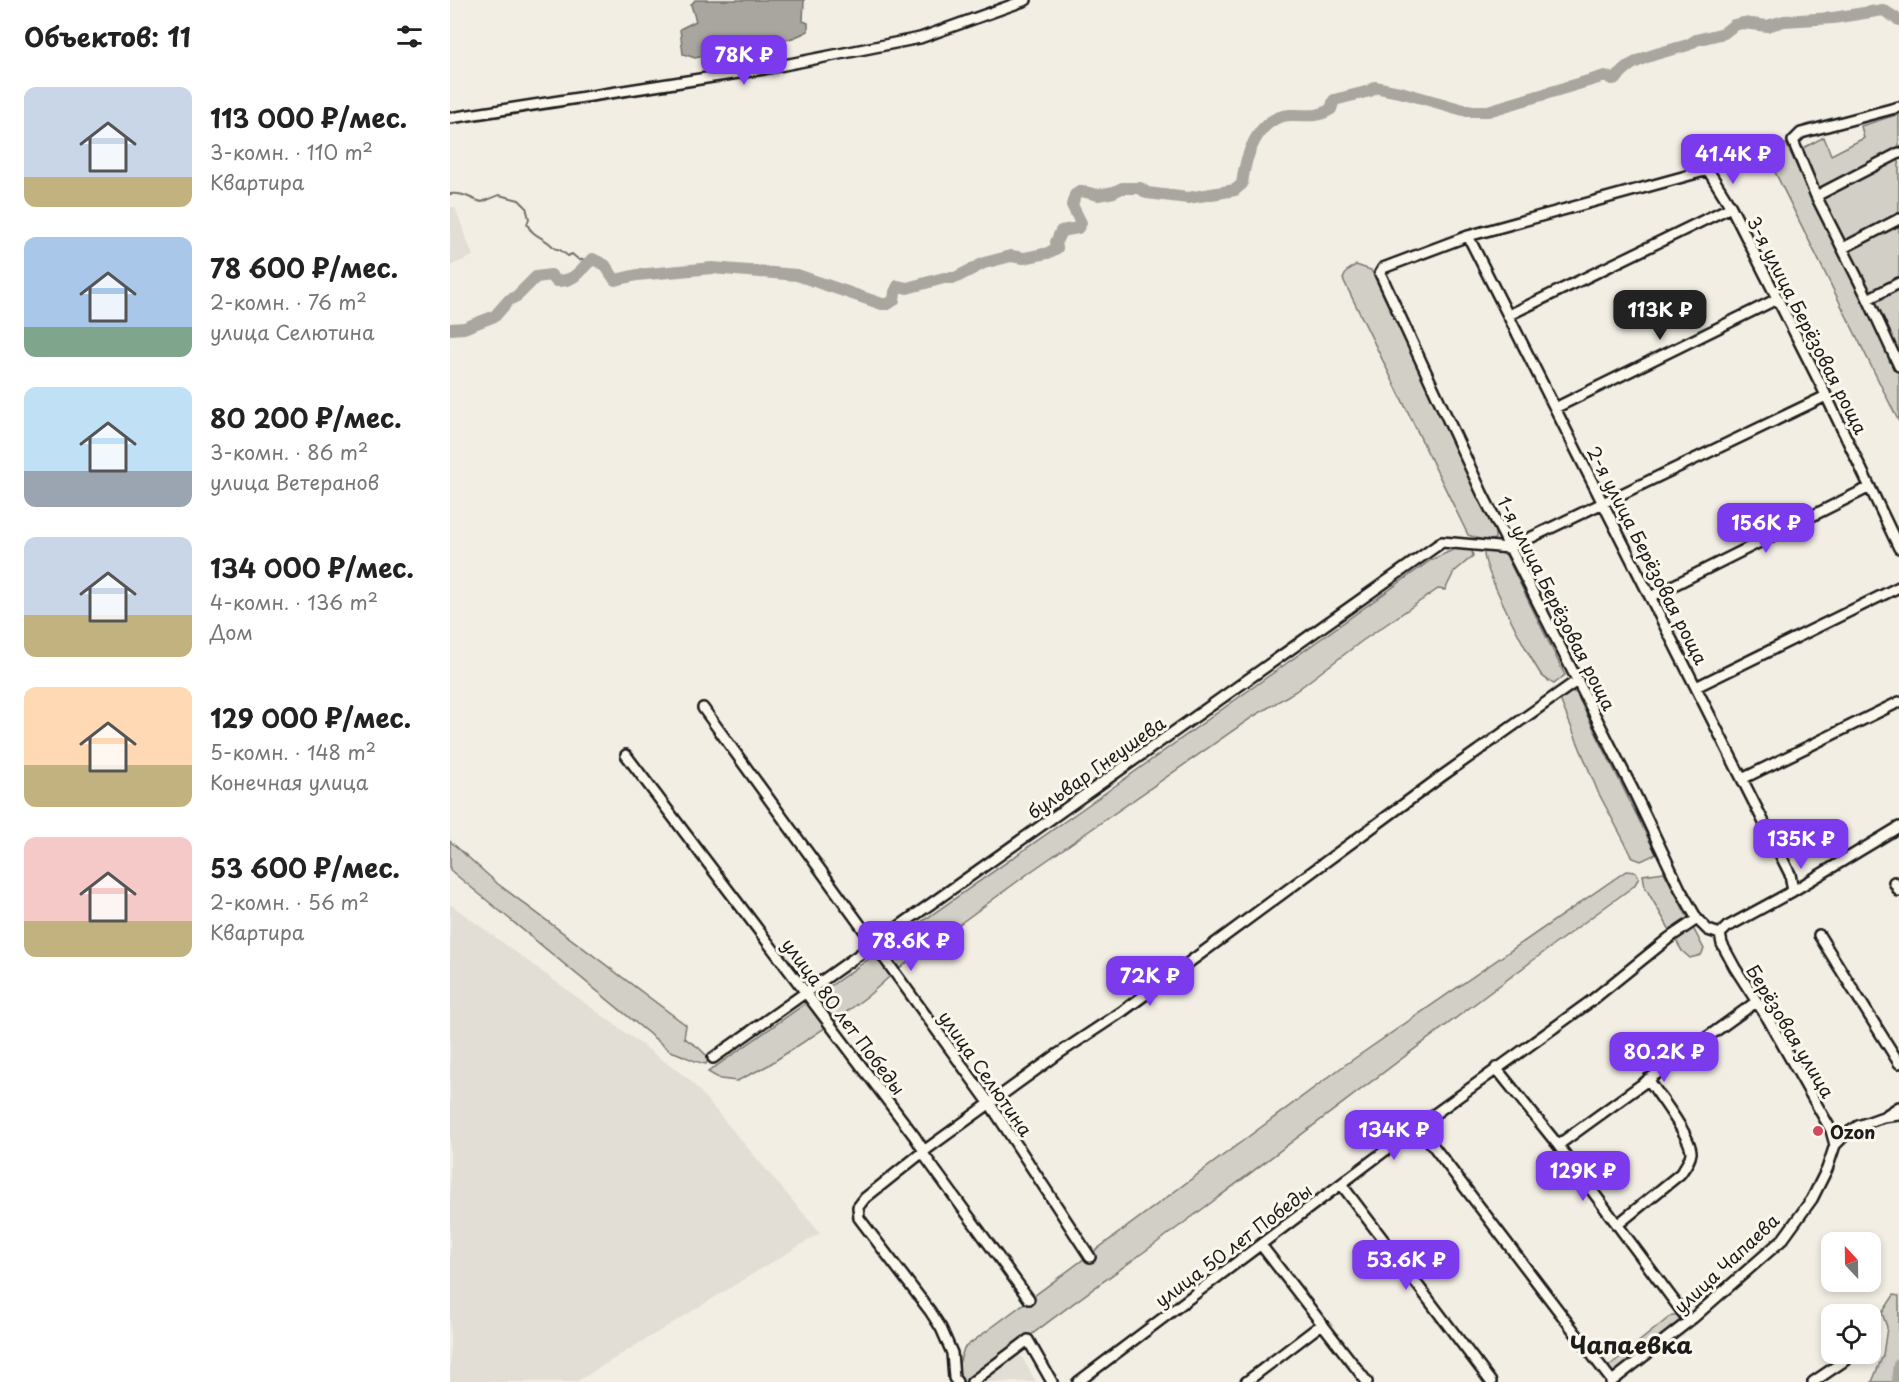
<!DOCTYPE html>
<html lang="ru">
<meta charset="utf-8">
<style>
:root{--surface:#fff;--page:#f2f2f2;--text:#222;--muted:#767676;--accent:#7c3aed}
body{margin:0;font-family:"Playpen Sans",sans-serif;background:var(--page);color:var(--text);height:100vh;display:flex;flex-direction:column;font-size:22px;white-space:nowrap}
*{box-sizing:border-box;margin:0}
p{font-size:20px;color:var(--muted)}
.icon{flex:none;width:33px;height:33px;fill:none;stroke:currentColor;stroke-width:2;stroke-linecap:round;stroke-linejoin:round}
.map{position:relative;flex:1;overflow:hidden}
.details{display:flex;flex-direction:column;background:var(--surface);width:450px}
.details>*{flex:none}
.needle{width:39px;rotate:338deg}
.tools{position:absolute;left:1371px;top:1232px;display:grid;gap:12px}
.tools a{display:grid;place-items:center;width:60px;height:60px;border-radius:12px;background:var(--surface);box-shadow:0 3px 9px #0003;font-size:30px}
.price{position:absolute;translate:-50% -51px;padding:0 14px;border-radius:12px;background:var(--accent);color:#fff;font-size:20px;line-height:39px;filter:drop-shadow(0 2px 3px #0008)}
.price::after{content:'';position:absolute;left:50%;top:36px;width:18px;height:14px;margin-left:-9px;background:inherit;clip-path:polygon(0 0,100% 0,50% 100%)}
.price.current{background:#222;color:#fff}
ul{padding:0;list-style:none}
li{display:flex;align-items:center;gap:18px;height:150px;padding:0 24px}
li span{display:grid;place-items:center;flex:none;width:168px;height:120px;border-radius:12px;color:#555}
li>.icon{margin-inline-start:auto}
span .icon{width:72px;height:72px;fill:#fffc;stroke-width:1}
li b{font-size:26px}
h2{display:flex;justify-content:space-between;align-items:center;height:72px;padding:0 24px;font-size:26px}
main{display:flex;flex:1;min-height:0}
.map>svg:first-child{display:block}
.built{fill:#e2ded5}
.green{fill:#d2cfc6;stroke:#777671;stroke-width:1.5}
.water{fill:#a9a6a0;stroke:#716f6b;stroke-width:1.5}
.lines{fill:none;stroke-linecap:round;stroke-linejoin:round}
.stream{stroke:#716f6b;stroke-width:2}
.river{stroke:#a9a6a0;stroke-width:12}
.minor-casing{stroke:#1c1c1c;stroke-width:14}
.minor{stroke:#fbf7ec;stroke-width:9}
.poi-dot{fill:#d1495b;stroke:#fbf7ec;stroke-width:2}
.labels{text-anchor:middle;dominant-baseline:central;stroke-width:6;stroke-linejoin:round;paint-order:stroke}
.street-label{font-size:18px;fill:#1c1c1c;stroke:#fbf7ec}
.poi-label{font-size:18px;font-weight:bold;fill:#1c1c1c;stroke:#fbf7ec;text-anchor:start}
.district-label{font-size:24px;font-weight:bold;fill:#1c1c1c;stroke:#fbf7ec}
</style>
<main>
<section class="details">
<h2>Объектов: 11<svg class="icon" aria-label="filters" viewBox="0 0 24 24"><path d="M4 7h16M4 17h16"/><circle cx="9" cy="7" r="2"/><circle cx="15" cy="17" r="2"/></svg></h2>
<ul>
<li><span style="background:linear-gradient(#c9d6e8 75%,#c2b280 0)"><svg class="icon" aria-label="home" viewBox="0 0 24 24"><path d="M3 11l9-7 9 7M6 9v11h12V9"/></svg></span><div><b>113 000 ₽/мес.</b><p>3-комн. · 110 m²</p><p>Квартира</p></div></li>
<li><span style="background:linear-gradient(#a9c7e8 75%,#7fa58c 0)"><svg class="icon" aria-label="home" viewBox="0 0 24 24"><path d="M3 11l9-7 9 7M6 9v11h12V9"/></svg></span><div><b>78 600 ₽/мес.</b><p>2-комн. · 76 m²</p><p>улица Селютина</p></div></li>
<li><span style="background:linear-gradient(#bfe0f5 70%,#9aa5b1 0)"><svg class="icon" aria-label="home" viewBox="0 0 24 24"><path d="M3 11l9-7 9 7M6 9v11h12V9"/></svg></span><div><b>80 200 ₽/мес.</b><p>3-комн. · 86 m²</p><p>улица Ветеранов</p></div></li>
<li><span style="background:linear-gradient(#c9d6e8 65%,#c2b280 0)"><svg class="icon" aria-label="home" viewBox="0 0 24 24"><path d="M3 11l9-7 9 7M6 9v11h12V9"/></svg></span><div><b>134 000 ₽/мес.</b><p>4-комн. · 136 m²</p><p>Дом</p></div></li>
<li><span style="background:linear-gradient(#ffd9b3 65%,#c2b280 0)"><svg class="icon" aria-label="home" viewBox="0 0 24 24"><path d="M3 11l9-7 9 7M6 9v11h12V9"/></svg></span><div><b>129 000 ₽/мес.</b><p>5-комн. · 148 m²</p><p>Конечная улица</p></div></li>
<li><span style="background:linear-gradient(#f6c9c9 70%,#c2b280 0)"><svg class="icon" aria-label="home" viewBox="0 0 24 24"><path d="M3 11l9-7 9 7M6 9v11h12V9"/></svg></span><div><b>53 600 ₽/мес.</b><p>2-комн. · 56 m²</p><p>Квартира</p></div></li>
</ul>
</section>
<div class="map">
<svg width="1449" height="1382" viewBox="0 0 1449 1382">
<rect width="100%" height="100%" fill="#f2eee4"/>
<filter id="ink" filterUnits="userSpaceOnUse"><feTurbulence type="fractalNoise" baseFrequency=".0167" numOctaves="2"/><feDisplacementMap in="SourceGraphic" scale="12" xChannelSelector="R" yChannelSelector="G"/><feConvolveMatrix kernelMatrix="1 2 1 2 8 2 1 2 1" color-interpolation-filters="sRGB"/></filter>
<g filter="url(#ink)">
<path class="built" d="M0,207H5L23,256L0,266Z
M0,904L240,1080L370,1233L126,1382H0Z
M569,1352L586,1382H531Z"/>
<path class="green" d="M1449,114V357L1373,199L1353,148L1374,137L1381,155L1414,138L1411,126Z
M1336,144L1449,374V422L1317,156L1321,148Z
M906,265L921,270L1045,524V539L1035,541L1018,535L893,279L897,271Z
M1021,546L1023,556L1004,572L995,590L988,589L912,641L846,691L804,716L583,870L447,970L419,995L375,1028L317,1066L287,1081L270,1079L258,1072L655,793L981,560L1007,548Z
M1041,547L1053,549L1115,675L1104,684C1099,681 1093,678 1090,673C1079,656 1031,566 1034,551Z
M1121,690L1126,693L1206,854L1191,861L1183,858L1148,792L1111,702L1112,696Z
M0,841L48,884L236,1025L234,1038L248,1047L259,1058L256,1064C242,1062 233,1054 220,1051L0,870Z
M1176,871L1186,872L1189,878L1184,886C1042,989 903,1096 762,1202C682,1262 599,1318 522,1382H513L508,1379V1367L514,1348L892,1067Z
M1214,872L1254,949L1251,955L1240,958L1232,951L1195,887L1193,875Z
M1444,1295L1449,1296V1382H1422L1433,1355L1437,1327L1432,1313Z
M1222,1315H1227L1232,1320L1231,1323L1167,1374H1163L1158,1369L1159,1366Z"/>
<path class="water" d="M245,0H354L353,21L358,23V31C332,45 328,39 302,38C294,37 285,39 277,39L273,52L245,58L233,54L230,29L246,21L241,5Z"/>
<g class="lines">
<path class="stream" d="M0,194C13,192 20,199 32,202L49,195L69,200L76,207L79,219L77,224C83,238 96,237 104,248L110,250L118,256L122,254L129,260L143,259"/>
<path class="river" d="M0,329L14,328L45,316L59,300L67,296L86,277L101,275L106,281C127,282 130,268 143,259L155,265L165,280L187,275L262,268L347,275L432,304H438L444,300L445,292L448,286L457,288L494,278H505L534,263L561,256L574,258L598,253L607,248L606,242L611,231L628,228L631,223L622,205L625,195L631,191L648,195L664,192L672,188H690L697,193L738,198L785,190L792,184C795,157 807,117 840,115C859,114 864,119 881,109L884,100L920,91L925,87L954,93L1017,111H1038L1155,76L1162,79L1167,78C1180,57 1216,52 1238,45L1246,40L1274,33L1284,25L1293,23L1317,26L1334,21L1383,18L1433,10L1449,20
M1447,1382L1449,1365"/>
<defs>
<path id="minor" d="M1449,107L1351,133L1343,141L1366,196L1418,299L1449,366
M0,118L314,69L470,38L576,0
M1366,196L1449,153
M1018,236L1340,874L1343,891
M1393,248L1449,219
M1418,299L1449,283
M1059,315L1281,207
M1105,408L1327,299
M1200,597L1420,487
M1246,687L1449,587
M253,708L540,1104L640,1257
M176,755L465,1137L474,1151V1155L579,1299
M1292,779L1449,702
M1444,882L1449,891
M1270,934L1258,930L1247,919L1230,889L1184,792L1032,493L930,273L933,268L1018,236L1258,170L1281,207L1371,385L1449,548
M1270,934L1272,944L1285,968L1318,1019L1381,1130L1385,1145
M1270,934L1277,927L1343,891L1449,827
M1369,935L1449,1063
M263,1058L992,542L1059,548L1376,396
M1046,1068L1108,1145L1239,1321
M1435,1116L1449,1107
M968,1126L1162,1381
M1108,1145L1306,1002
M891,1184L1041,1382
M1167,1225L1230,1174C1235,1167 1240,1161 1241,1153C1242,1137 1207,1093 1198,1079
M811,1245L917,1382
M507,1382L504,1378L502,1353L491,1328L480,1311L409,1218L408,1207L415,1198L474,1151L608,1054L673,1011L992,776L1128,680
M522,1382L578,1340L602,1382
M628,1382L968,1126L1141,1001L1219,938L1247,919
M796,1382L872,1324
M1161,1382L1243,1318L1333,1239L1362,1199L1377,1169L1385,1145L1396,1134L1408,1126L1433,1117L1449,1115
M1363,1382L1403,1355"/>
</defs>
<use href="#minor" class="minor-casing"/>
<use href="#minor" class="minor"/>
</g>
</g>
<circle class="poi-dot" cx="1368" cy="1131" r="6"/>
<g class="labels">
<g class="street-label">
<text transform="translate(1358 325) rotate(63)">3-я улица Берёзовая роща</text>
<text transform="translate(1198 555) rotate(63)">2-я улица Берёзовая роща</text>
<text transform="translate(1107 603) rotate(63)">1-я улица Берёзовая роща</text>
<text transform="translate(646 767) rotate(-35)">бульвар Гнеушева</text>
<text transform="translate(394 1016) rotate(53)">улица 80 лет Победы</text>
<text transform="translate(1341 1031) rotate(59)">Берёзовая улица</text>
<text transform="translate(536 1073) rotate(55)">улица Селютина</text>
<text transform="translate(783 1245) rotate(-37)">улица 50 лет Победы</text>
<text transform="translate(1276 1263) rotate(-43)">улица Чапаева</text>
</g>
<g class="poi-label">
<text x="1380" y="1131">Ozon</text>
</g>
<g class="district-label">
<text x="1181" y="1344">Чапаевка</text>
</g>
</g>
</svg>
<div class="tools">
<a><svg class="needle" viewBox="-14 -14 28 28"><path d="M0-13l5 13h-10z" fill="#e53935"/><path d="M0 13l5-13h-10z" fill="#767676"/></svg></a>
<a><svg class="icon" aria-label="locate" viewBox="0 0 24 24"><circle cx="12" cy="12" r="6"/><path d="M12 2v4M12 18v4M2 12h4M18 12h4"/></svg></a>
</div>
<b class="price" style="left:294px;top:86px">78K ₽</b>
<b class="price" style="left:1283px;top:185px">41.4K ₽</b>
<b class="price current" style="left:1210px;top:341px">113K ₽</b>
<b class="price" style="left:1316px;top:554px">156K ₽</b>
<b class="price" style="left:1351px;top:870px">135K ₽</b>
<b class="price" style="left:461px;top:972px">78.6K ₽</b>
<b class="price" style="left:700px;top:1007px">72K ₽</b>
<b class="price" style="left:1214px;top:1083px">80.2K ₽</b>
<b class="price" style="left:944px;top:1161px">134K ₽</b>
<b class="price" style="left:1133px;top:1202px">129K ₽</b>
<b class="price" style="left:956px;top:1291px">53.6K ₽</b>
</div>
</main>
